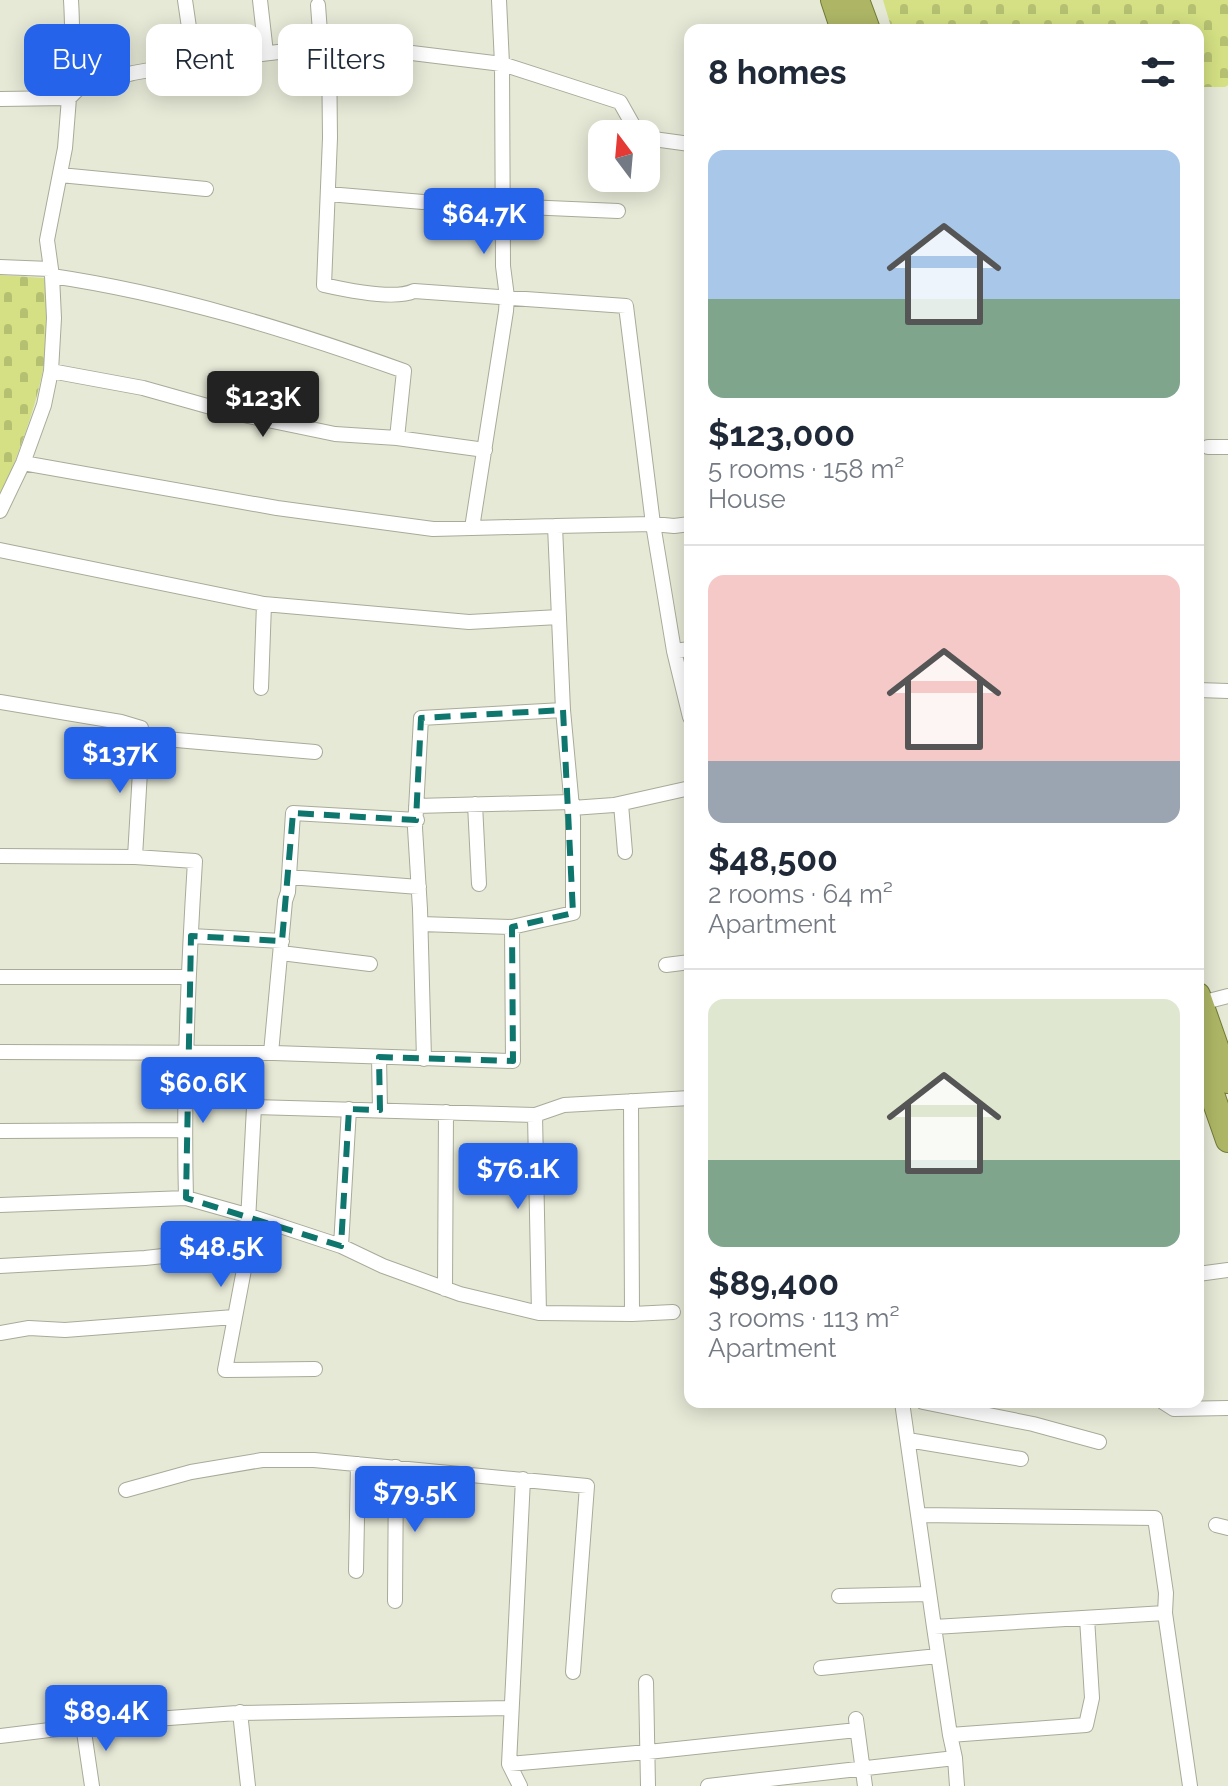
<!DOCTYPE html>
<meta charset="utf-8">
<style>
:root{--surface:#fff;--page:#f2f2f3;--text:#1f2937;--muted:#747a83;--line:#e0e1e3;--accent:#2563eb}
body{margin:0;font-family:Raleway,sans-serif;background:var(--page);color:var(--text);height:100vh;display:flex;flex-direction:column;font-size:30px;white-space:nowrap}
*{box-sizing:border-box;margin:0}
p{font-size:26px;color:var(--muted)}
.icon{flex:none;width:44px;height:44px;fill:none;stroke:currentColor;stroke-width:2;stroke-linecap:round;stroke-linejoin:round}
.map{position:relative;flex:1;overflow:hidden}
.side{position:absolute;left:684px;top:24px;width:520px;height:1384px;display:flex;flex-direction:column;background:var(--surface);border-radius:16px;box-shadow:0 4px 20px #0003}
.side>*{flex:none}
.guide{position:absolute;left:24px;top:24px;width:540px;height:72px;display:flex;gap:16px}
.needle{width:52px;rotate:344deg}
.tools{position:absolute;left:588px;top:120px;display:grid;gap:16px}
.tools a{display:grid;place-items:center;width:72px;height:72px;border-radius:16px;background:var(--surface);box-shadow:0 4px 20px #0003;font-size:40px}
.price{position:absolute;translate:-50% -68px;padding:0 18px;border-radius:8px;background:var(--accent);color:#fff;font-size:26px;line-height:52px;filter:drop-shadow(0 2px 4px #0008)}
.price::after{content:'';position:absolute;left:50%;top:48px;width:24px;height:18px;margin-left:-12px;background:inherit;clip-path:polygon(0 0,100% 0,50% 100%)}
.price.active{background:#222;color:#fff}
ul{padding:0;list-style:none}
li{display:grid;align-content:center;gap:16px;height:424px;padding:0 24px}
li+li{border-top:2px solid var(--line)}
li span{display:grid;place-items:center;height:248px;border-radius:16px;color:#555}
li>.icon{margin-inline-start:auto}
span .icon{width:144px;height:144px;fill:#fffc;stroke-width:1}
li b{font-size:34px}
h2{display:flex;justify-content:space-between;align-items:center;height:96px;padding:0 24px;font-size:34px}
.pill{padding:0 28px;border-radius:16px;background:var(--surface);box-shadow:0 4px 20px #0003;font-size:28px;line-height:72px}
.pill.active{background:var(--accent);color:#fff}
.map>svg:first-child{display:block}
.cemetery{fill:url(#cemetery-stones)}
.lines{fill:none;stroke-linecap:round;stroke-linejoin:round}
.minor-casing{stroke:#a8ab99;stroke-width:16}
.trunk-casing{stroke:#727a36;stroke-width:26}
.minor{stroke:#fff;stroke-width:14}
.trunk{stroke:#aeb666;stroke-width:24}
.marked{fill:none;stroke:#0f766e;stroke-width:6;stroke-dasharray:16 10;stroke-linejoin:round}
</style>
<div class="map">
<svg width="1228" height="1786" viewBox="0 0 1228 1786">
<defs>
<pattern id="cemetery-stones" width="16" height="16" patternUnits="userSpaceOnUse" patternTransform="scale(2)"><rect width="16" height="16" fill="#d4e083"/><path d="M2 7V4a2 2 0 0 1 4 0v3zM10 15v-3a2 2 0 0 1 4 0v3z" fill="#b6c071"/></pattern>
</defs>
<rect width="100%" height="100%" fill="#e6e9d6"/>
<path class="cemetery" d="M883,0H1228V85L1225,87H1198V30H892Z
M0,275L44,278C46,288 49,299 49,309C50,376 24,438 0,500Z"/>
<g class="lines">
<defs>
<path id="minor" d="M71,0C73,32 72,63 73,94
M185,0L194,62
M260,0L266,53
M318,5L321,46
M329,46L330,138L324,285C346,290 395,300 414,291L626,306L653,524L674,526L690,524
M0,99L69,98
M646,138L690,144
M60,175L206,189
M328,194L423,202
M502,206L618,211
M0,267L50,269
M52,276C173,294 289,330 404,371L397,438
M51,371L143,388L225,411L335,434L397,438L485,450
M1208,447H1228
M23,463L277,508L433,529L555,526
M0,511L23,463L44,405L51,371L54,318L52,276L47,240L65,148L69,98L78,89L95,83L133,73L194,62L329,46L371,48L502,64L620,102L638,134
M472,528L506,311L507,297L503,266L502,64L499,0
M0,550L264,604L469,622L559,617
M674,651L690,649
M261,688L264,604
M1198,690L1228,691
M0,702L121,722L141,728L142,737L135,857
M142,737L315,752
M475,804L479,884
M621,804L625,852
M416,806L572,802
M572,808L614,805L690,788
M0,856L135,857L195,861C188,973 183,1086 186,1198
M289,877L419,887
M421,924L512,927
M191,936L282,941
M281,953L370,964
M666,965L690,962
M0,977H188
M1201,1003L1228,996
M0,1052L274,1053L513,1061L512,927L573,913V818L563,710L555,526L653,524L674,651L690,717
M271,1053L285,901L288,892L293,813L417,820
M379,1057L380,1110
M424,1059L420,909L415,828L421,718L563,710
M631,1101L632,1314
M0,1131L184,1130
M0,1205L186,1198L250,1216L341,1246L383,1266L460,1294L539,1313L535,1115
M341,1246L349,1109
M0,1266L145,1258L208,1251L246,1259
M1198,1274L1228,1270
M445,1289L446,1112
M539,1313L632,1314L673,1312
M0,1333L29,1328L65,1330L234,1317
M315,1369L225,1370L246,1259L254,1107L535,1115L564,1105L690,1098
M902,1402L934,1627L950,1735L955,1758L957,1786
M923,1402L1033,1424L1099,1442
M1163,1402L1174,1409L1228,1408
M908,1440L1021,1459
M126,1490L191,1472L262,1460H314L587,1486L573,1672
M919,1515L1155,1518L1166,1593L1165,1613L1190,1786
M1216,1525L1228,1528
M356,1571L358,1464
M839,1596L929,1594
M395,1601L396,1467
M934,1627L1165,1613
M821,1668L938,1656
M646,1682L648,1786
M240,1712L248,1786
M856,1719L865,1786
M83,1725L92,1786
M950,1735L1086,1725L1092,1698L1087,1618
M0,1736L115,1722L237,1713L510,1708
M509,1764L648,1752L857,1730
M520,1786L509,1764L523,1479
M708,1786L955,1758"/>
<path id="trunk" d="M833,0L843,30
M857,0L868,30
M1198,995L1228,1081
M1198,1054L1228,1140"/>
</defs>
<use href="#minor" class="minor-casing"/>
<use href="#trunk" class="trunk-casing"/>
<use href="#minor" class="minor"/>
<use href="#trunk" class="trunk"/>
</g>
<path class="marked" d="M563,710L573,913L512,927L513,1061L379,1057L380,1110L349,1109L341,1246L186,1198L191,936L282,941L293,813L416,820L421,718Z"/>
</svg>
<div class="tools">
<a><svg class="needle" viewBox="-14 -14 28 28"><path d="M0-13l5 13h-10z" fill="#e53935"/><path d="M0 13l5-13h-10z" fill="#747a83"/></svg></a>
</div>
<b class="price" style="left:484px;top:256px">$64.7K</b>
<b class="price active" style="left:263px;top:439px">$123K</b>
<b class="price" style="left:120px;top:795px">$137K</b>
<b class="price" style="left:203px;top:1125px">$60.6K</b>
<b class="price" style="left:518px;top:1211px">$76.1K</b>
<b class="price" style="left:221px;top:1289px">$48.5K</b>
<b class="price" style="left:415px;top:1534px">$79.5K</b>
<b class="price" style="left:106px;top:1753px">$89.4K</b>
<div class="guide">
<a class="pill active">Buy</a>
<a class="pill">Rent</a>
<a class="pill">Filters</a>
</div>
<section class="side">
<h2>8 homes<svg class="icon" aria-label="filters" viewBox="0 0 24 24"><path d="M4 7h16M4 17h16"/><circle cx="9" cy="7" r="2"/><circle cx="15" cy="17" r="2"/></svg></h2>
<ul>
<li><span style="background:linear-gradient(#a9c7e8 60%,#7fa58c 0)"><svg class="icon" aria-label="home" viewBox="0 0 24 24"><path d="M3 11l9-7 9 7M6 9v11h12V9"/></svg></span><div><b>$123,000</b><p>5 rooms · 158 m²</p><p>House</p></div></li>
<li><span style="background:linear-gradient(#f6c9c9 75%,#9aa5b1 0)"><svg class="icon" aria-label="home" viewBox="0 0 24 24"><path d="M3 11l9-7 9 7M6 9v11h12V9"/></svg></span><div><b>$48,500</b><p>2 rooms · 64 m²</p><p>Apartment</p></div></li>
<li><span style="background:linear-gradient(#dfe7d0 65%,#7fa58c 0)"><svg class="icon" aria-label="home" viewBox="0 0 24 24"><path d="M3 11l9-7 9 7M6 9v11h12V9"/></svg></span><div><b>$89,400</b><p>3 rooms · 113 m²</p><p>Apartment</p></div></li>
</ul>
</section>
</div>
